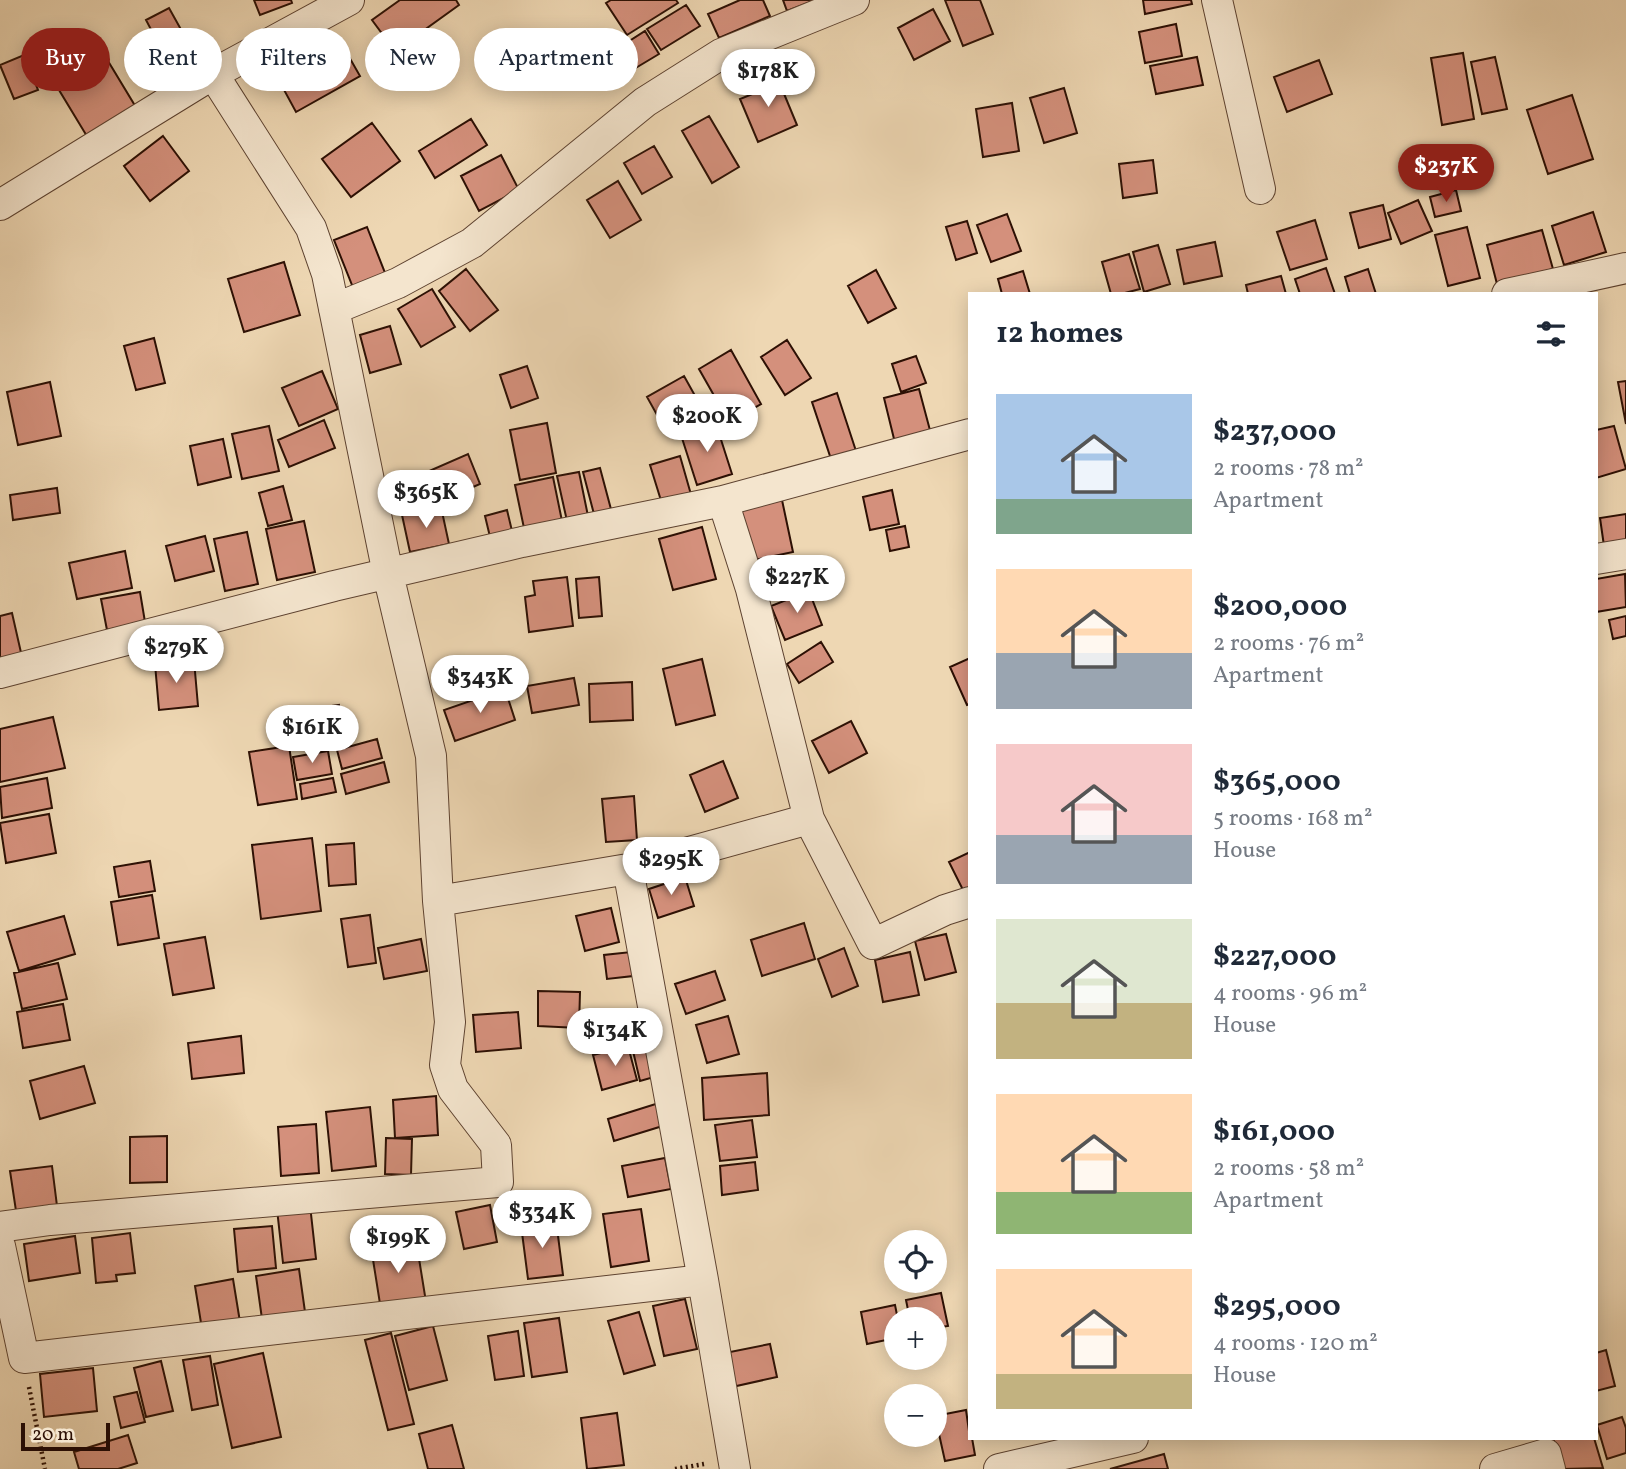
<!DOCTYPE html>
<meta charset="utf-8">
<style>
:root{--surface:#fff;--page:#f6f6f7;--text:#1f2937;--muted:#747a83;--accent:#8f2418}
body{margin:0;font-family:Vollkorn,serif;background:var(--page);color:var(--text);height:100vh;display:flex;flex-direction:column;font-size:26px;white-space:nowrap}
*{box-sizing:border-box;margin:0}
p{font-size:23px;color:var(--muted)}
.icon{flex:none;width:38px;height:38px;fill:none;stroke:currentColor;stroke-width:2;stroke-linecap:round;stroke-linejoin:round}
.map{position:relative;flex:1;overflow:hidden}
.side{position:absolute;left:968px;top:292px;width:630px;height:1148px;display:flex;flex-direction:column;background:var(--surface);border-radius:0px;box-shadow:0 4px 18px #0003}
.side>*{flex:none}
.banner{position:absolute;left:21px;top:28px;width:665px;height:63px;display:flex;gap:14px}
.tools{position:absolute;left:884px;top:1230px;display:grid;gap:14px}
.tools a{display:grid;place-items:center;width:63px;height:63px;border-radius:50%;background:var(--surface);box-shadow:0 4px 18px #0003;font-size:35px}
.scale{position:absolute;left:21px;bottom:18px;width:89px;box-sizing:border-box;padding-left:7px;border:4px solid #2d1004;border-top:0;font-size:19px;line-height:24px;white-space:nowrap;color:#2d1004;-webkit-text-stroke:5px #f4e5ce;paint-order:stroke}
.price{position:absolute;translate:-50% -60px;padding:0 16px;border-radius:24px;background:#fff;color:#222;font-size:23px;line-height:46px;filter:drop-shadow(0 2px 4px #0008)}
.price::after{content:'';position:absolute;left:50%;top:42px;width:21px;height:16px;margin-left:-10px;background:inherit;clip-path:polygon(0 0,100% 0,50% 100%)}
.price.selected{background:var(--accent);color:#fff}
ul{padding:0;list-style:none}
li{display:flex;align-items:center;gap:21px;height:175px;padding:0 28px}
li span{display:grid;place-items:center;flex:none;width:196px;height:140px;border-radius:0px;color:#555}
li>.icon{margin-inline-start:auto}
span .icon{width:84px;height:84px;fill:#fffc;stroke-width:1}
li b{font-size:30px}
h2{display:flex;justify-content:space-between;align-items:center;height:84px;padding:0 28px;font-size:30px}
.pill{padding:0 24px;border-radius:32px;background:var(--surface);box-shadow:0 4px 18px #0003;font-size:24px;line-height:63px}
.pill.selected{background:var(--accent);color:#fff}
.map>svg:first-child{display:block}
.building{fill:#d4907c;stroke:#2d1004;stroke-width:2}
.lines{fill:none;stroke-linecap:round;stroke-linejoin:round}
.minor-casing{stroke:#5d4230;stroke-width:32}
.path{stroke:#2d1004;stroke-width:4.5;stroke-dasharray:2 3.5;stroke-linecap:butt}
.minor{stroke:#f4e5ce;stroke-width:30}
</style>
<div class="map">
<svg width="1626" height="1469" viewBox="0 0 1626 1469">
<rect width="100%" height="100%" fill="#eed7b3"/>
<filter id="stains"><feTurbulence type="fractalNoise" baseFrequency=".00286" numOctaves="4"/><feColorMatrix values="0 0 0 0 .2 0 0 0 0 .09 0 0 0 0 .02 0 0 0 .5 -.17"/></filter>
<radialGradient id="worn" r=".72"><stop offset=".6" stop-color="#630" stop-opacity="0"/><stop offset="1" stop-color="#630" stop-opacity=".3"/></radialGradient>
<path class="building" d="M254,0H291L292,3L260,15Z
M400,0H456L459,5L395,51L372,20Z
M611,0H676L678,3L627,35L606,3Z
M740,0H763L770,16L719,38L708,14Z
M783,0H816L787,11Z
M945,0H980L993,34L963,46Z
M1143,0H1191L1192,4L1145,14Z
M686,5L700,26L661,50L647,29Z
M169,8L193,51L169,64L146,20Z
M933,9L950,41L914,60L898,28Z
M1176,24L1182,56L1145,63L1139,32Z
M645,31L659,54L634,69L620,47Z
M340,41L360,76L296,112L277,77Z
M1463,53L1474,119L1442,125L1431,58Z
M24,55L38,90L14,99L0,65Z
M105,56L137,109L88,138L56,85Z
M1197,57L1203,85L1156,94L1150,66Z
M1495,57L1507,109L1482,114L1471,62Z
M1319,60L1332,94L1287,112L1274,77Z
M775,72L797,125L758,142L740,99L760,91L756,80Z
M1064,88L1077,133L1044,143L1030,98Z
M1572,95L1593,159L1548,174L1527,110Z
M1012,103L1019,151L983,157L976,109Z
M709,116L739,167L712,183L682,131Z
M471,119L487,145L435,178L419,151Z
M372,123L400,161L351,197L322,159Z
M163,136L189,171L150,201L124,166Z
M654,146L672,177L642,194L624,163Z
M501,155L519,190L479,211L461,176Z
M1153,160L1157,193L1123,198L1119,164Z
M618,181L641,220L610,238L587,200Z
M1456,190L1461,211L1435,217L1430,197Z
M1418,200L1432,231L1401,244L1388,213Z
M1383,205L1391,239L1359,248L1350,213Z
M1593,212L1606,252L1564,265L1552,226Z
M1007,214L1021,251L991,262L977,225Z
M1315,220L1327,259L1290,270L1277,232Z
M967,221L977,253L956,260L946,227Z
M367,227L387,278L354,290L334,240Z
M1467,227L1480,278L1448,286L1435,235Z
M1542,230L1553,269L1497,284L1487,245Z
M1215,242L1222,276L1184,284L1177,250Z
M1158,245L1170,284L1144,292L1133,252Z
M1129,254L1140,289L1121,294H1111L1102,262Z
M284,262L300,315L244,332L228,279Z
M1326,268L1335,294H1300L1295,279Z
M466,269L498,310L470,331L439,291Z
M1368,269L1376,294H1350L1345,277Z
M876,270L896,308L868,323L848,286Z
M1023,271L1030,294H1002L998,279Z
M1281,276L1286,294H1248L1246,285Z
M432,289L455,327L421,347L398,309Z
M390,326L401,364L370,373L360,335Z
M154,338L165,383L136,390L124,346Z
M787,340L811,378L785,395L761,357Z
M731,350L761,404L729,422L699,369Z
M916,356L926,383L901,392L892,364Z
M527,366L538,398L511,408L500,375Z
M322,371L338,409L299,426L282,388Z
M684,376L703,410L666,431L647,397Z
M1626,381V424L1618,382Z
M50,382L61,436L18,445L7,392Z
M919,389L931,434L895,443L884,398Z
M837,393L856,451L831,459L812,402Z
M324,420L335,448L289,467L278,440Z
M547,423L556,473L520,480L510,430Z
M716,424L732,474L697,485L681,435Z
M269,426L279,471L242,479L232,434Z
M1614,426L1626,469L1596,478V430Z
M223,439L231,477L198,485L190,446Z
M468,454L480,484L432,505L420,475Z
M680,456L692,498L663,507L650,465Z
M600,468L612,513L595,518L583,472Z
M579,472L588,516L567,521L557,476Z
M553,477L562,521L524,528L515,485Z
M283,486L292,520L268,526L259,493Z
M57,488L60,513L13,520L10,495Z
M892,490L899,524L870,530L863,497Z
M782,500L793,552L750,561L739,510Z
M441,507L449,544L410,552L402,515Z
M507,510L513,535L491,541L485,516Z
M1626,514V550L1605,553L1600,518Z
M304,521L315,572L277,580L266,529Z
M905,526L909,547L890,551L886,530Z
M702,527L716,579L673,590L659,539Z
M247,532L258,584L225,591L214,539Z
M205,536L214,571L175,581L166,546Z
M125,551L132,588L77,599L69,563Z
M1625,574L1626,607L1596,612V579Z
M567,577L573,626L529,632L525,597L535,595L533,581Z
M599,577L602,616L579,618L576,579Z
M809,591L822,625L785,640L771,606Z
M140,592L145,622L107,630L101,599Z
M12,613L22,657L0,662V616Z
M1626,616V636L1613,639L1609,620Z
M821,642L833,662L799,683L787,664Z
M970,658V704L967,705L950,667Z
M702,659L715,715L676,725L663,669Z
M194,660L198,706L159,710L155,664Z
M574,678L579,705L532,713L527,686Z
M632,682L633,720L590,722L589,684Z
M505,689L515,720L455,741L444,710Z
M339,705L344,740L302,746L297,711Z
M53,717L65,768L0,782V729Z
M851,721L867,753L829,773L812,741Z
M377,739L382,758L342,769L337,750Z
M289,746L297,799L258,805L249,752Z
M328,751L332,774L297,780L293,757Z
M723,761L738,798L705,812L690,775Z
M384,762L389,782L346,794L341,774Z
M47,778L52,808L2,818L0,787Z
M333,778L336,792L302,799L300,784Z
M634,796L637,840L606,842L602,799Z
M49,814L56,853L6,863L0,823Z
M312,838L321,911L261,919L252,845Z
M354,843L356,884L329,886L326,845Z
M970,852V887L963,890L949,862Z
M150,861L155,891L119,897L114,867Z
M685,877L694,906L658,918L649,889Z
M152,895L159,938L118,945L111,902Z
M611,908L619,942L585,951L576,916Z
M370,915L376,963L348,967L341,919Z
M64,916L75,954L19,971L7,932Z
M804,923L815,959L762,976L751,940Z
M946,934L956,972L925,980L915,941Z
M205,937L214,988L173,995L164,944Z
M421,939L427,971L384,979L378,948Z
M844,948L858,986L832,997L818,959Z
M631,952L633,976L607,979L604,955Z
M910,952L919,995L883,1002L875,960Z
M58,963L67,999L22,1009L14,973Z
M715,971L725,1000L686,1014L675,984Z
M538,991L580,992L579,1028L538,1026Z
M63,1004L70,1040L23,1048L17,1012Z
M518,1012L521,1048L476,1052L473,1015Z
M728,1016L739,1054L707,1063L696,1025Z
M650,1029L661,1075L640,1081L629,1034Z
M241,1036L244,1073L192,1079L188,1043Z
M628,1046L637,1080L602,1090L593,1055Z
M84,1066L95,1103L40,1119L30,1081Z
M767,1073L769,1115L704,1120L702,1078Z
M436,1096L438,1135L395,1138L393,1100Z
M662,1102L669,1124L614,1141L608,1119Z
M370,1107L376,1166L332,1171L326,1112Z
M752,1120L757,1157L720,1161L715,1125Z
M316,1124L319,1173L281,1176L278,1127Z
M167,1136V1182L130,1183V1137Z
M386,1138L412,1139L411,1175L385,1174Z
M665,1158L671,1189L628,1197L622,1166Z
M755,1162L758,1190L722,1195L720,1166Z
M52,1166L57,1206L16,1211L10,1171Z
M310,1205L316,1259L283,1263L277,1209Z
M490,1205L497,1242L464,1249L456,1212Z
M641,1209L649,1261L611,1267L603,1214Z
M556,1220L563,1275L528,1279L521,1225Z
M272,1226L276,1268L238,1272L234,1229Z
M130,1233L135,1273L116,1275L117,1281L96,1283L92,1238Z
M75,1236L80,1273L29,1281L24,1244Z
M416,1240L426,1302L381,1310L371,1247Z
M299,1269L306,1319L263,1326L256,1276Z
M233,1279L240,1322L202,1329L195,1286Z
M941,1293L948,1326L934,1328V1320H910L906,1300Z
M685,1299L697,1349L664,1356L653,1306Z
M895,1305L898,1320H896V1338L867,1344L861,1312Z
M639,1312L655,1365L624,1374L608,1321Z
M559,1318L567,1372L532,1377L524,1323Z
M433,1326L447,1380L409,1390L395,1336Z
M518,1331L524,1376L495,1380L488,1336Z
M391,1333L414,1424L388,1430L365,1340Z
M770,1344L777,1377L732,1387L725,1353Z
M1606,1350L1615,1386L1596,1391V1353Z
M263,1353L281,1437L232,1448L214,1364Z
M210,1356L218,1405L192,1410L183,1360Z
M161,1361L173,1411L146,1417L134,1368Z
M93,1368L97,1411L44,1417L40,1374Z
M137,1392L145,1422L121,1428L114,1397Z
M966,1410L970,1438H972L975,1455L945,1461L935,1416Z
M617,1413L624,1465L587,1469L581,1418Z
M1622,1417L1626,1428V1453L1607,1459L1597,1425Z
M452,1425L464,1469H428L419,1434Z
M128,1435L137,1463L118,1469H79L74,1452Z
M1553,1438H1594L1603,1468L1562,1469Z
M1164,1454L1168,1469H1110Z"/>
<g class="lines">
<defs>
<path id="minor" d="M1217,0L1260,189
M0,205L213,74L349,0
M1507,294L1626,268
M334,309L398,283L472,243L645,102L721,54L854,0
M723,501L751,589L809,819L873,944L945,910L970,902
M1596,559L1626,554
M0,673L334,586L522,542L723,501L970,434
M628,869L703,1280L735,1469
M438,901L628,869L809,819
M0,1227L50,1220L498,1182L496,1145L453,1089L445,1065L450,1022L438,901L431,756L388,574L327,274L311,228L213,74
M0,1246L24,1358L703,1280
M999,1469L1133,1438
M1495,1469L1546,1454L1550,1469"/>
</defs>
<use href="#minor" class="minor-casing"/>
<path class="path" d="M29,1387L45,1469
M675,1469L704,1464"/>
<use href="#minor" class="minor"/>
</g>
<rect width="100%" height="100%" filter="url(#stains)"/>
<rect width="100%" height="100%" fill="url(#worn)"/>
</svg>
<div class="tools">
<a><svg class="icon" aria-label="locate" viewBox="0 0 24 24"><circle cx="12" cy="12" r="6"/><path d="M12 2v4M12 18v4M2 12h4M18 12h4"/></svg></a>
<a>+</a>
<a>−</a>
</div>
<div class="scale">20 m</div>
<b class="price" style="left:768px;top:109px">$178K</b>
<b class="price selected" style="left:1446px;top:204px">$237K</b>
<b class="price" style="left:707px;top:454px">$200K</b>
<b class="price" style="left:426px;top:530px">$365K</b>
<b class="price" style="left:797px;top:615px">$227K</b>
<b class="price" style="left:176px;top:685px">$279K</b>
<b class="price" style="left:480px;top:715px">$343K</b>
<b class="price" style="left:312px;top:765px">$161K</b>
<b class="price" style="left:671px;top:897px">$295K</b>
<b class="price" style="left:615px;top:1068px">$134K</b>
<b class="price" style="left:542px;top:1250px">$334K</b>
<b class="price" style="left:398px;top:1275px">$199K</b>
<div class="banner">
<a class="pill selected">Buy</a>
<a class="pill">Rent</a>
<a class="pill">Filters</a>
<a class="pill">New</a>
<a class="pill">Apartment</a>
</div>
<section class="side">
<h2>12 homes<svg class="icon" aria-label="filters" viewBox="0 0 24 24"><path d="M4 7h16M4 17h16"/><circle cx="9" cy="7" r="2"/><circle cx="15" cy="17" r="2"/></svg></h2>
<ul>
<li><span style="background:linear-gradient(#a9c7e8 75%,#7fa58c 0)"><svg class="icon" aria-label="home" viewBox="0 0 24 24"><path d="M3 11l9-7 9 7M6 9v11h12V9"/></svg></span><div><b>$237,000</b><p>2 rooms · 78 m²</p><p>Apartment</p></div></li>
<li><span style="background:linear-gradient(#ffd9b3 60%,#9aa5b1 0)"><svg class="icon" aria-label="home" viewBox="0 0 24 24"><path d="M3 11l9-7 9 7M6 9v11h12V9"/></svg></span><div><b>$200,000</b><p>2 rooms · 76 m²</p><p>Apartment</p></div></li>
<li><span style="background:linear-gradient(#f6c9c9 65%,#9aa5b1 0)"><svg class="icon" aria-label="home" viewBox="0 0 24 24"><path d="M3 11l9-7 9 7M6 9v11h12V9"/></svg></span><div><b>$365,000</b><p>5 rooms · 168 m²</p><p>House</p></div></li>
<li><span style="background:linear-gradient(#dfe7d0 60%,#c2b280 0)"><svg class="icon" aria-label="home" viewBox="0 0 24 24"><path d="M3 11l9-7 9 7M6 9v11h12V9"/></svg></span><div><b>$227,000</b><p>4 rooms · 96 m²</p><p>House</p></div></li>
<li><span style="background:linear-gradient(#ffd9b3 70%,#8fb573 0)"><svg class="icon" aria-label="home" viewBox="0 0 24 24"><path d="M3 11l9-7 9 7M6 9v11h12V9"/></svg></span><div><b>$161,000</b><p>2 rooms · 58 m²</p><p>Apartment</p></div></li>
<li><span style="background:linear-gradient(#ffd9b3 75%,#c2b280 0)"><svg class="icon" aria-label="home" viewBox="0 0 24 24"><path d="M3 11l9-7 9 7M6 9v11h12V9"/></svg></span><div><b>$295,000</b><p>4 rooms · 120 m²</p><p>House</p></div></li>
</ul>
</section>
</div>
